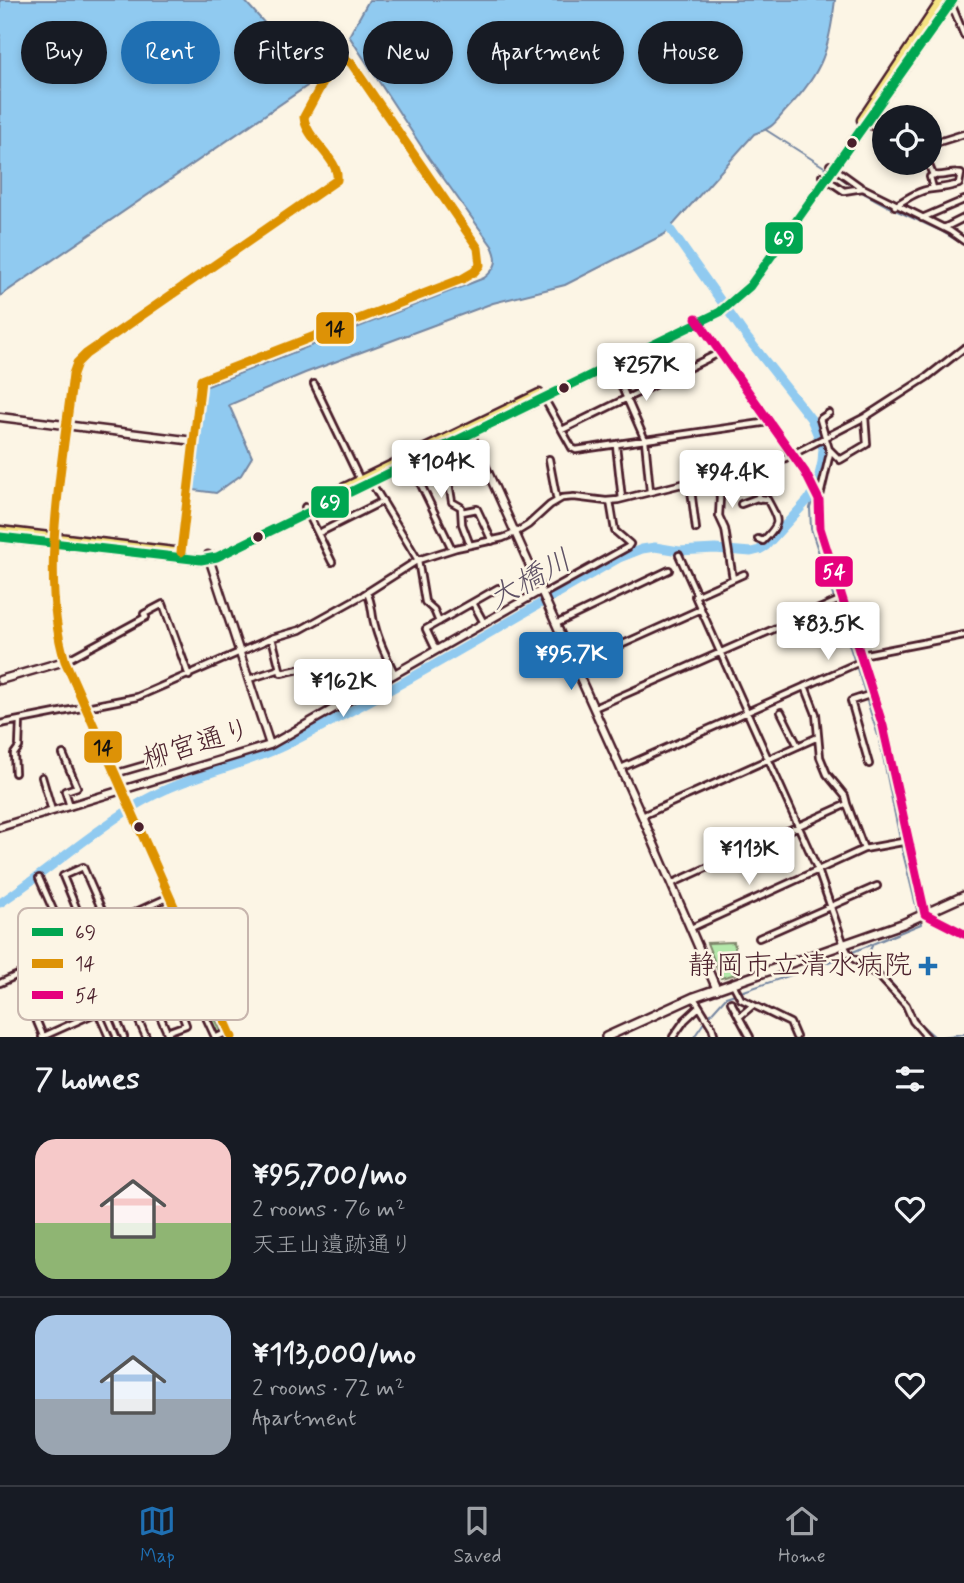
<!DOCTYPE html>
<meta charset="utf-8">
<style>
:root{--surface:#171b24;--page:#242831;--text:#f1f3f6;--muted:#9ea1a6;--line:#363941;--accent:#1f6fb2}
body{margin:0;font-family:Mynerve,"Klee One",sans-serif;background:var(--page);color:var(--text);height:100vh;display:flex;flex-direction:column;font-size:26px;white-space:nowrap}
*{box-sizing:border-box;margin:0}
p{font-size:23px;color:var(--muted)}
.icon{flex:none;width:38px;height:38px;fill:none;stroke:currentColor;stroke-width:2;stroke-linecap:round;stroke-linejoin:round}
.map{position:relative;height:1037px;overflow:hidden}
.side{display:flex;flex-direction:column;background:var(--surface);flex:1}
.side>*{flex:none}
.guide{position:absolute;left:21px;top:21px;width:922px;height:63px;display:flex;gap:14px}
.fabs{position:absolute;left:872px;top:105px;display:grid;gap:14px}
.fabs a{display:grid;place-items:center;width:70px;height:70px;border-radius:50%;background:var(--surface);box-shadow:0 4px 10px #0003;font-size:35px}
.price{position:absolute;translate:-50% -60px;padding:0 16px;border-radius:7px;background:#fff;color:#222;font-size:23px;line-height:46px;filter:drop-shadow(0 2px 4px #0008)}
.price::after{content:'';position:absolute;left:50%;top:42px;width:21px;height:16px;margin-left:-10px;background:inherit;clip-path:polygon(0 0,100% 0,50% 100%)}
.price.selected{background:var(--accent);color:#fff}
ul{padding:0;list-style:none}
li{display:flex;align-items:center;gap:21px;height:175px;padding:0 35px}
li+li{border-top:2px solid var(--line)}
li span{display:grid;place-items:center;flex:none;width:196px;height:140px;border-radius:21px;color:#555}
li>.icon{margin-inline-start:auto}
span .icon{width:84px;height:84px;fill:#fffc;stroke-width:1}
li b{font-size:30px}
h2{display:flex;justify-content:space-between;align-items:center;height:84px;padding:0 35px;font-size:30px}
.pill{padding:0 24px;border-radius:32px;background:var(--surface);box-shadow:0 4px 10px #0003;font-size:24px;line-height:63px}
.pill.selected{background:var(--accent);color:#fff}
.menu{display:flex;justify-content:space-around;align-items:center;height:98px;border-top:2px solid var(--line);background:var(--surface);font-size:19px;color:var(--muted)}
.menu a{display:grid;justify-items:center;gap:4px}
.menu .selected{color:var(--accent)}
.map>svg:first-child{display:block}
.green{fill:#b3e8aa;stroke:#7e846a;stroke-width:2}
.water{fill:#90caf0;stroke:#7486a1;stroke-width:2}
.lines{fill:none;stroke-linecap:round;stroke-linejoin:round}
.stream{stroke:#7486a1;stroke-width:2}
.river{stroke:#90caf0;stroke-width:9}
.minor-casing{stroke:#4a1f2b;stroke-width:10}
.tertiary-casing{stroke:#4a1f2b;stroke-width:11}
.secondary-casing{stroke:#4a1f2b;stroke-width:12}
.trunk-casing{stroke:#4a1f2b;stroke-width:13}
.minor{stroke:#fcf5e5;stroke-width:4.5}
.tertiary{stroke:#fcf5e5;stroke-width:6}
.secondary{stroke:#fcf5e5;stroke-width:7}
.trunk{stroke:#f5e382;stroke-width:8}
.bus-1-casing{stroke:#fcf5e5;stroke-width:14}
.bus-2-casing{stroke:#fcf5e5;stroke-width:14}
.bus-3-casing{stroke:#fcf5e5;stroke-width:14}
.bus-1{stroke:#00a651;stroke-width:9}
.bus-2{stroke:#dd9206;stroke-width:9}
.bus-3{stroke:#e5007d;stroke-width:9}
.bus-dot{fill:#4a1f2b;stroke:#fcf5e5;stroke-width:2.5}
.poi-dot{fill:#1f6fb2;stroke:#fcf5e5;stroke-width:2.5}
.labels{text-anchor:middle;dominant-baseline:central;stroke-width:5;stroke-linejoin:round;paint-order:stroke}
.street-label{font-size:28px;fill:#4a1f2b;stroke:#fcf5e5}
.poi-label{font-size:28px;fill:#4a1f2b;stroke:#fcf5e5;text-anchor:end}
.water-label{font-size:30px;font-style:italic;fill:#5f5266;stroke:#fcf5e5}
.key{fill:#fcf5e5;stroke:#c7b5ad;stroke-width:2}
.key-label{font-size:19px;fill:#4a1f2b}
.line-badge{stroke:#fcf5e5;stroke-width:2.5}
.badge-label{font-size:19px;text-anchor:middle;font-weight:bold;fill:#fff}
.pale-badge-label{font-size:19px;text-anchor:middle;font-weight:bold;fill:#111}
</style>
<div class="map">
<svg width="964" height="1037" viewBox="0 0 964 1037">
<rect width="100%" height="100%" fill="#fcf5e5"/>
<filter id="ink" filterUnits="userSpaceOnUse"><feTurbulence type="fractalNoise" baseFrequency=".0143" numOctaves="2"/><feDisplacementMap in="SourceGraphic" scale="14" xChannelSelector="R" yChannelSelector="G"/><feConvolveMatrix kernelMatrix="1 2 1 2 8 2 1 2 1" color-interpolation-filters="sRGB"/></filter>
<g filter="url(#ink)">
<path class="green" d="M734,942L740,973L721,978L707,943Z
M197,980L222,1033L216,1035L194,986Z"/>
<path class="water" d="M0,0H244L298,61L306,59L314,71L307,86L0,296Z
M369,0H835C829,49 823,72 788,108C774,123 775,127 754,134L665,234L565,285L493,303L305,373L229,405L252,457L241,475L216,493L193,490L205,387L484,278C497,268 499,260 492,246L429,158L349,36Z"/>
<g class="lines">
<path class="stream" d="M766,130L829,170
M834,173L855,188
M860,191L891,208L941,231L964,245
M814,495L810,508L811,529L865,693
M866,698L880,742L900,839
M901,845L918,914
M873,944L867,956L870,964L886,977L908,1002L918,1022L935,1037
M709,1016L726,997L821,965L921,924L920,919
M694,1037L705,1021
M941,1037L964,1034"/>
<path class="river" d="M0,903C47,872 90,833 138,804C185,775 237,769 286,745C399,688 509,621 619,558L642,549L655,547L679,551L715,549L751,552L759,550L766,546L808,500L817,484L822,462L823,448L811,419L745,335L670,229"/>
<defs>
<path id="minor" d="M951,3L964,35
M867,123L884,134
M929,145L964,134
M830,165L862,188
M933,175L930,177L933,188
M822,176L844,191L863,188L950,231L964,241
M895,206C906,199 919,190 932,189C941,188 949,187 959,184L961,174C951,172 943,177 933,175L928,163
M922,218L964,200
M944,228L964,218
M610,360L645,440L650,491
M314,384L360,480
M544,398L572,448L576,450L769,422
M562,430L719,353
M616,445L622,499
M435,450L449,483L452,502L461,507L462,524L470,545
M830,450L840,460L867,444L865,417
M549,459L557,501
M410,462L452,549
M755,471L759,499
M717,477L720,498L719,516L725,529L733,579
M371,482L418,560L425,602L434,610L439,622
M690,482L696,529
M819,500L830,453L820,419L829,413
M741,504L757,498L767,499C779,522 782,522 763,541L758,539
M305,507L332,562
M462,512L477,509L492,541
M319,533L383,501
M679,555L697,595
M744,574L695,596L818,870L844,945L850,956L881,978L906,1005L913,1021L927,1037
M367,593C373,604 371,614 375,626C379,643 387,658 395,674
M543,594L628,547L630,544L615,531L610,501
M473,603L484,623
M556,624L669,570
M272,638L281,673L309,667
M436,650L426,629L498,588
M861,655L964,635
M65,661L146,617L144,614L163,604L189,676
M574,666L701,609
M249,679L280,669
M594,708L842,599
M781,712L798,746
M0,724L137,697L272,638L300,630L363,595L418,560L456,548L503,538L515,533L528,525L550,505L562,498L574,497L606,501L618,500L690,482L768,467L865,417L927,377L964,348
M63,754L77,787L65,791L70,806
M869,764L851,701L872,694
M621,768L862,661
M15,773L14,754L19,747L20,720
M114,774L159,761
M42,777L52,811
M847,804L864,849
M642,816L818,737
M39,878L109,1037
M671,884L847,804L845,796L827,774L820,757L816,714L805,686
M925,914L964,934
M108,924L83,867L63,876L87,934L169,897
M691,928L864,849L908,841
M759,938L877,886
M0,983L71,951
M733,984L741,999L790,1023L796,1037
M192,987L215,1037
M149,990L169,1037
M694,998L712,1027L715,1037
M129,999L146,1037
M731,1002L750,1037
M111,1006L124,1037
M33,1013L51,1005L34,967
M739,1017L752,1006
M167,1032L186,1025L178,1004L187,998L200,967
M43,1036L28,1000L45,993
M42,1037L200,966
M217,1037L230,1031
M673,1037L685,1020L699,1007"/>
<path id="tertiary" d="M696,318L805,472L819,500L820,528L883,726L925,914
M0,417L194,441
M470,432L642,816L717,990
M181,552L201,380L462,279L474,272L480,265L478,248L351,63L344,58L335,60L304,117C306,140 340,159 337,180L86,354L77,363L73,374C63,460 39,578 65,661L232,1037
M208,555L270,745
M0,680L65,661
M0,827L270,745L540,591"/>
<path id="secondary" d="M606,1037L694,997L902,924L964,896"/>
<path id="trunk" d="M862,120L942,0
M330,495L539,394
M0,531L174,552
M0,537L201,560L217,557L720,312L750,286L953,0"/>
</defs>
<use href="#minor" class="minor-casing"/>
<use href="#tertiary" class="tertiary-casing"/>
<use href="#secondary" class="secondary-casing"/>
<use href="#trunk" class="trunk-casing"/>
<use href="#minor" class="minor"/>
<use href="#tertiary" class="tertiary"/>
<use href="#secondary" class="secondary"/>
<use href="#trunk" class="trunk"/>
<defs>
<path id="bus-1" d="M0,537L201,560L217,557L720,312L750,286L953,0"/>
<path id="bus-2" d="M181,552L201,380L462,279L474,272L480,265L478,248L351,63L344,58L335,60L304,117C306,140 340,159 337,180L86,354L77,363L73,374C63,460 39,578 65,661L232,1037"/>
<path id="bus-3" d="M696,318L805,472L819,500L820,528L883,726L925,914L964,934"/>
</defs>
<use href="#bus-1" class="bus-1-casing"/>
<use href="#bus-2" class="bus-2-casing"/>
<use href="#bus-3" class="bus-3-casing"/>
<use href="#bus-1" class="bus-1"/>
<use href="#bus-2" class="bus-2"/>
<use href="#bus-3" class="bus-3"/>
</g>
</g>
<g class="bus-dot">
<circle cx="852" cy="143" r="6"/>
<circle cx="564" cy="388" r="6"/>
<circle cx="258" cy="537" r="6"/>
<circle cx="139" cy="827" r="6"/>
</g>
<path class="poi-dot" d="M924.5 955.5h7v7h7v7h-7v7h-7v-7h-7v-7h7z"/>
<g class="labels">
<g class="street-label">
<text transform="translate(197 745) rotate(-17)">柳宮通り</text>
</g>
<g class="poi-label">
<text x="912" y="966">静岡市立清水病院</text>
</g>
<g class="water-label">
<text transform="translate(530 580) rotate(-29)">大橋川</text>
</g>
</g>
<rect x="18" y="908" width="230" height="112" rx="10" class="key"/>
<rect x="32" y="928" width="31" height="8" fill="#00a651"/>
<rect x="32" y="959" width="31" height="9" fill="#dd9206"/>
<rect x="32" y="991" width="31" height="8" fill="#e5007d"/>
<g class="key-label">
<text x="75" y="939">69</text>
<text x="75" y="970">14</text>
<text x="75" y="1002">54</text>
</g>
<g class="line-badge">
<rect x="764" y="221" width="40" height="34" rx="7" fill="#00a651"/>
<rect x="315" y="311" width="40" height="34" rx="7" fill="#dd9206"/>
<rect x="310" y="485" width="40" height="34" rx="7" fill="#00a651"/>
<rect x="814" y="555" width="40" height="33" rx="7" fill="#e5007d"/>
<rect x="83" y="730" width="40" height="34" rx="7" fill="#dd9206"/>
</g>
<g class="badge-label">
<text x="784" y="245">69</text>
<text x="330" y="509">69</text>
<text x="834" y="578">54</text>
</g>
<g class="pale-badge-label">
<text x="335" y="335">14</text>
<text x="103" y="754">14</text>
</g>
</svg>
<div class="fabs">
<a><svg class="icon" aria-label="locate" viewBox="0 0 24 24"><circle cx="12" cy="12" r="6"/><path d="M12 2v4M12 18v4M2 12h4M18 12h4"/></svg></a>
</div>
<b class="price" style="left:646px;top:403px">¥257K</b>
<b class="price" style="left:441px;top:500px">¥104K</b>
<b class="price" style="left:732px;top:510px">¥94.4K</b>
<b class="price" style="left:828px;top:662px">¥83.5K</b>
<b class="price selected" style="left:571px;top:692px">¥95.7K</b>
<b class="price" style="left:343px;top:719px">¥162K</b>
<b class="price" style="left:749px;top:887px">¥113K</b>
<div class="guide">
<a class="pill">Buy</a>
<a class="pill selected">Rent</a>
<a class="pill">Filters</a>
<a class="pill">New</a>
<a class="pill">Apartment</a>
<a class="pill">House</a>
</div>
</div>
<section class="side">
<h2>7 homes<svg class="icon" aria-label="filters" viewBox="0 0 24 24"><path d="M4 7h16M4 17h16"/><circle cx="9" cy="7" r="2"/><circle cx="15" cy="17" r="2"/></svg></h2>
<ul>
<li><span style="background:linear-gradient(#f6c9c9 60%,#8fb573 0)"><svg class="icon" aria-label="home" viewBox="0 0 24 24"><path d="M3 11l9-7 9 7M6 9v11h12V9"/></svg></span><div><b>¥95,700/mo</b><p>2 rooms · 76 m²</p><p>天王山遺跡通り</p></div><svg class="icon" aria-label="heart" viewBox="0 0 24 24"><path d="M12 20l-8-8c-3-5 5-10 8-4 3-6 11-1 8 4z"/></svg></li>
<li><span style="background:linear-gradient(#a9c7e8 60%,#9aa5b1 0)"><svg class="icon" aria-label="home" viewBox="0 0 24 24"><path d="M3 11l9-7 9 7M6 9v11h12V9"/></svg></span><div><b>¥113,000/mo</b><p>2 rooms · 72 m²</p><p>Apartment</p></div><svg class="icon" aria-label="heart" viewBox="0 0 24 24"><path d="M12 20l-8-8c-3-5 5-10 8-4 3-6 11-1 8 4z"/></svg></li>
</ul>
</section>
<nav class="menu">
<a class="selected"><svg class="icon" aria-label="map" viewBox="0 0 24 24"><path d="M3 6l6-2 6 2 6-2v14l-6 2-6-2-6 2zM9 4v14M15 6v14"/></svg>Map</a>
<a><svg class="icon" aria-label="saved" viewBox="0 0 24 24"><path d="M7 4h10v16l-5-4-5 4z"/></svg>Saved</a>
<a><svg class="icon" aria-label="home" viewBox="0 0 24 24"><path d="M3 11l9-7 9 7M6 9v11h12V9"/></svg>Home</a>
</nav>
